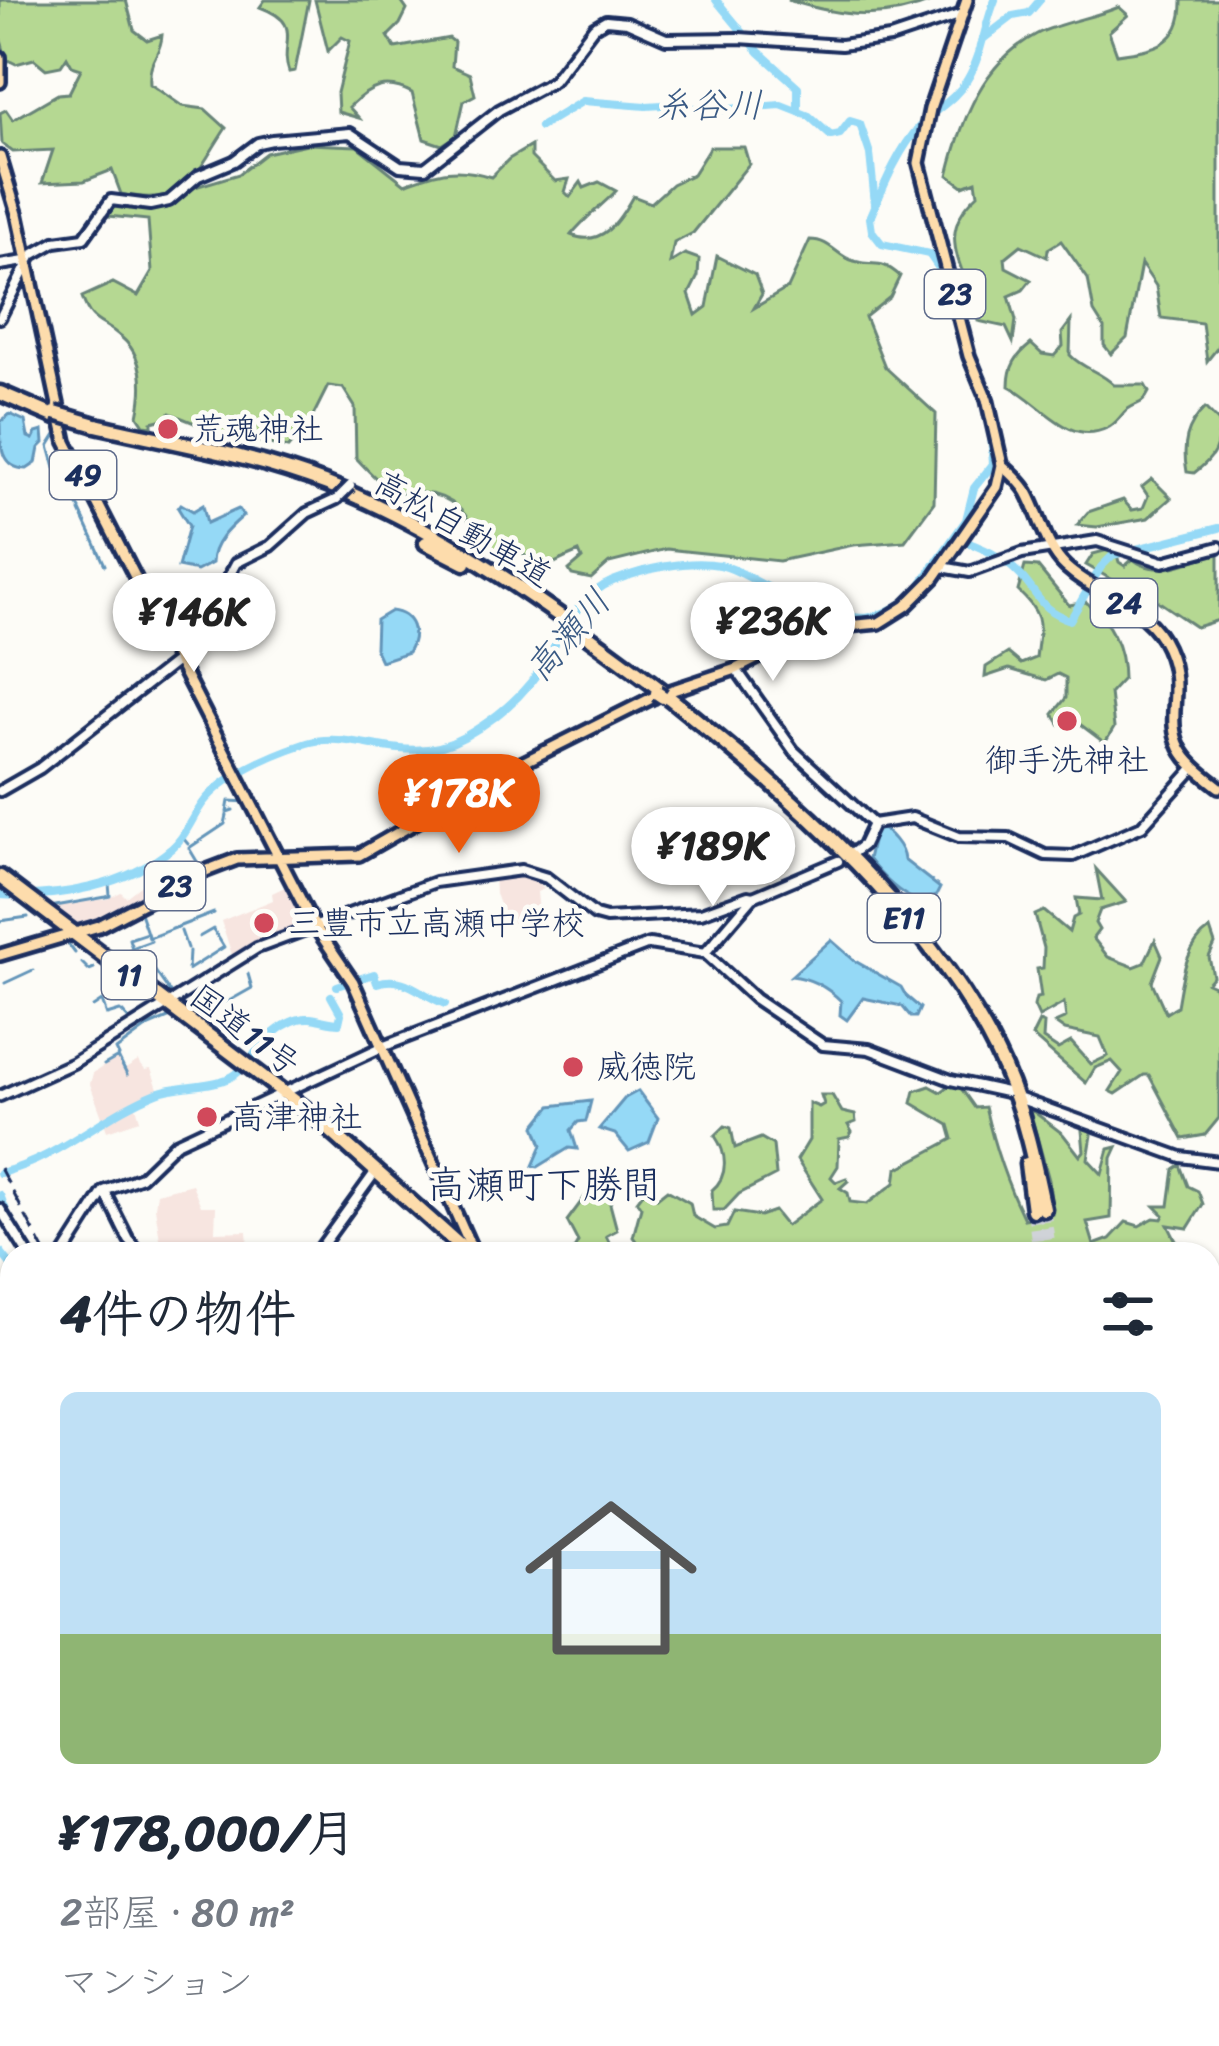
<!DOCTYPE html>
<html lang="ja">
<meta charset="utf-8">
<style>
:root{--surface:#fff;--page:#f6f6f7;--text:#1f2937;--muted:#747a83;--accent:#ea580c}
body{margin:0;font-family:Sriracha,"Klee One",sans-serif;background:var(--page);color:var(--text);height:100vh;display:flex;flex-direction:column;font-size:45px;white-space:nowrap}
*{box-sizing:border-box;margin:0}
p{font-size:39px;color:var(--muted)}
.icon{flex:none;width:66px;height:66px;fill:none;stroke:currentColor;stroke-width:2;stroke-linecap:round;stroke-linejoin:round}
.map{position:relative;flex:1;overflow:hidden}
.sheet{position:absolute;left:0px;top:1242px;width:1221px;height:804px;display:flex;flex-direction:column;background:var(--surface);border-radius:36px 36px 0 0;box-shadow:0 3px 9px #0004}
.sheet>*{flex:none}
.price{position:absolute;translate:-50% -102px;padding:0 27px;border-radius:42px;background:#fff;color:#222;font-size:39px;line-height:78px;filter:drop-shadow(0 3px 6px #0008)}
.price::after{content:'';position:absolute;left:50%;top:72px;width:36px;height:27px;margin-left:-18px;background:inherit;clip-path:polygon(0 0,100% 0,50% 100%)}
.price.active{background:var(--accent);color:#fff}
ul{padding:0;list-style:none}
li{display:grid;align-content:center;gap:24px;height:636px;padding:0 60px}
li span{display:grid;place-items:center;height:372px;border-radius:18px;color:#555}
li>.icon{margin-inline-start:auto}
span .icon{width:216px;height:216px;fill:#fffc;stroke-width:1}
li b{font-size:51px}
h2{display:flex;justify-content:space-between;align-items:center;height:144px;padding:0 60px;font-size:51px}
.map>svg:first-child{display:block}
.built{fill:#f7e5e0}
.green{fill:#b5d892;stroke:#688478;stroke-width:3}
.water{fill:#95d9f6;stroke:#6495b9;stroke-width:3}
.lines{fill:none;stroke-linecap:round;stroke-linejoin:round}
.stream{stroke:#6495b9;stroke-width:3}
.river{stroke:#95d9f6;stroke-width:8}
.highway-tunnel{stroke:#d0d3d8;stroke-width:12;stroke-dasharray:12 6;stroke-linecap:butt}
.secondary-casing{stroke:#1b2f5e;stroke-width:16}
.primary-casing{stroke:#1b2f5e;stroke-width:18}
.highway-casing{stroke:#1b2f5e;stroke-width:21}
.secondary{stroke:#fdfcf7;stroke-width:8}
.primary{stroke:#fddcac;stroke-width:9}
.highway{stroke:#fddcac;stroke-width:12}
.rail{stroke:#1b2f5e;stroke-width:3;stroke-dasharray:18 9;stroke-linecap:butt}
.secondary-bridge-casing{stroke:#1b2f5e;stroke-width:16;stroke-linecap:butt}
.highway-bridge-casing{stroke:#1b2f5e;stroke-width:21;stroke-linecap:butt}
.secondary-bridge{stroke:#fdfcf7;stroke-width:8}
.highway-bridge{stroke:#fddcac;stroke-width:12}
.poi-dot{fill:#d1495b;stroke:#fdfcf7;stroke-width:4.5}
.labels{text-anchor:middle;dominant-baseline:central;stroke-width:9;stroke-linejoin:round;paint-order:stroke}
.shield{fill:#fdfcf7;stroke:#5f6c8c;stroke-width:3}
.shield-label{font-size:30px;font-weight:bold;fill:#1b2f5e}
.poi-label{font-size:33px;fill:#1b2f5e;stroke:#fdfcf7;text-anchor:start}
.street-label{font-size:33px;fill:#1b2f5e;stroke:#fdfcf7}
.water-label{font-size:36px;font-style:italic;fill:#3a5a84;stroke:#fdfcf7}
.quarter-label{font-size:39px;fill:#1b2f5e;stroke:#fdfcf7}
</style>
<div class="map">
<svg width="1219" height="2046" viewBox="0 0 1219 2046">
<rect width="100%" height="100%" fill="#fdfcf7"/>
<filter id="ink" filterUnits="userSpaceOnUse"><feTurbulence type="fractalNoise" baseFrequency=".00833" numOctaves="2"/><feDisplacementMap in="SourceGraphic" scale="24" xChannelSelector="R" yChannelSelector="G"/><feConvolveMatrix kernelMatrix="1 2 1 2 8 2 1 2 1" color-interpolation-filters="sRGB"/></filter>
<g filter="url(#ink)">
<path class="built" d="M509,874L531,876L544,889L537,892L539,912L508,928L495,894L494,876Z
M148,880L156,894L80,931L47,909L58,904L107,899L121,892L126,897Z
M287,886L293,888L308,919L306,925L233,958L221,921L273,900L272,893Z
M118,1057L124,1070L138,1061L145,1070L151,1069L159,1091L135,1103L140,1120L107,1131L90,1084L93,1073Z
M192,1184L201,1206H216L215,1232L247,1231L248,1244L255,1250L181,1254L161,1246L155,1207L157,1193Z"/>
<path class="green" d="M0,0H126L134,30L147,40L162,35C161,56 148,57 150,84L182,106L205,109L226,128C193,177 188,208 121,194L112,170L84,181L42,183L53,150L13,152L2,144L0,113L6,110L13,120L58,94L69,93L81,69L72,66L67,57L61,66L46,69L34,59L16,64L6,59L0,36Z
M265,0H309L295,71L289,72C278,43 306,24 260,7Z
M315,0H400L407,10L400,24L388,36L395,48L449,38L454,42L452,66L470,74L475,95L464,101L456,136L442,145L424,139L412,93C386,79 369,87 349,107L359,118L338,112L337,93L350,41L342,37L328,51Z
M788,0H936C883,22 842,17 788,0Z
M1182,0H1219V346L1207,361L1202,323L1161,318L1156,286L1141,264L1127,338L1111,354L1104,345V328L1094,312L1088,279L1061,241L1048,249L1047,257L1021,245L1005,258L1006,267L1031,280L1023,290L1009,296L1016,320L1013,342L1006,327L978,321C971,272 929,238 978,194L976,181L963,186L948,175C962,119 982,63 1037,34C1061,22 1093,18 1119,7L1128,15L1109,32L1117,54C1155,49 1183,45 1182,0Z
M307,144L357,146L405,184C438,171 457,166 491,177L509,159L531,146V157L555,181L569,179L565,192L570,197L581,182L584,188L599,182L616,191C601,207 585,217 571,235C602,248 619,221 633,196L651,203L672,184L693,174L710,147H744L749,164L693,233L674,243L670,263L685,254L699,259L698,276L689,294L696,315L707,307L717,256L755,275L762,294L754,308L788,288L810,240C831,240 836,256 854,261C877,268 878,257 900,276L890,297L865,317L885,367L936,414L934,502L905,541L853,545L779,561L666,549L609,563L591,579L572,575L569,570L582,559L579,552C529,572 558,573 512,548L509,556L517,569L477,541C472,515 451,495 423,493C416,492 409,495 403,493C384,490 369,471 356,458L355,407L343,388L328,386L311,420L288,448L219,433L170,413L164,419L152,422V426L144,425L138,416C144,389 145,357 121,337C101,319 92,326 82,297L113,283L138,296L152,272L148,220L108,216L117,201L168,204L194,182L192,188L239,174L266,153Z
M1071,321L1070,355C1083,369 1100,371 1114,385H1145L1149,392C1143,405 1138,402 1128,409C1120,415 1117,424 1107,428C1068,447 1041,402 1009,386C1009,366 1016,356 1031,344L1042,354L1054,356L1063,346L1062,333Z
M1205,408L1219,422C1219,449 1215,457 1194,473L1187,472C1182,446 1186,426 1205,408Z
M1152,479L1171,498L1148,518L1097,527L1077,525L1088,512L1123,500L1132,510L1143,508L1148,496L1142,487Z
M1115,548L1119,562L1125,566L1133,559C1156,580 1193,560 1219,552V620L1196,627L1149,595L1126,597L1125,587L1086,565L1093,554Z
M1025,566L1038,567L1069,605L1086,602C1111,622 1123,648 1123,679L1110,693L1114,728L1105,743L1081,725H1060L1053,714L1066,698V678L1058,674L1046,680L1009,669L985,677L986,667L1008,653L1021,664L1036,658C1040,624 1045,616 1018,591Z
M1096,869L1126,902L1100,910L1095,923L1099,930L1093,938L1108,957L1134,967L1144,963L1155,940L1162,956L1152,982L1166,1013L1177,1006C1182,978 1185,946 1210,929L1215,944L1209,957L1213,976L1207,983L1214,986L1219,999V1118L1205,1135L1183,1139L1149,1075H1144L1116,1094L1110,1091L1122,1072L1112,1061L1095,1068L1086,1083L1032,1036L1039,1022L1044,1024L1043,1039L1058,1049L1071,1042L1091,1064L1108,1056L1100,1037L1065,1030L1055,1023L1066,1018L1064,1003L1039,1017L1034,1006L1036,998L1041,997L1037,969L1043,968L1044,948L1035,915L1044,911L1069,932L1073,918L1079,915L1076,898L1102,900Z
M930,1086L941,1092L949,1086L960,1087L975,1108L985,1107C994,1147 1006,1183 1024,1219L1052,1214L1049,1180L1029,1108L1063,1134L1080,1156L1084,1151L1082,1130L1089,1128L1092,1135L1088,1159L1102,1174L1109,1149L1117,1147L1112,1158L1111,1218L1087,1222L1094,1245L1110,1239L1126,1222L1139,1226L1154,1218L1162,1219L1164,1215L1155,1206H1169L1174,1169L1180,1165L1188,1186L1198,1191L1203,1204L1188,1228L1168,1225L1176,1241L1196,1254H646L633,1237L641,1207L637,1201L646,1189L657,1198L667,1190L690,1203L693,1216L715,1229L727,1227L734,1212L760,1216L774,1211L786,1226L822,1199L797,1160L809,1140V1103L819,1107L824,1104L821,1095H832L842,1112L855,1115L856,1122L848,1125L852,1132L849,1137L839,1139L838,1166L831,1177L836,1182L846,1178L848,1181L840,1188L848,1193L850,1202L867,1204L895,1183L897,1169L953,1139L949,1125L912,1103L915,1091Z
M725,1126L731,1128L735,1148L761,1138L773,1145L776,1175L739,1194L724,1210H713L712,1190C729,1176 727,1153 715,1136Z
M607,1167L613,1170L616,1182L610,1204L617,1230L606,1236L615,1254H558H571L578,1242L567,1221Z"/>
<path class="water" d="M10,414L25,421L28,437L33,439L36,433L43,431L44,443L39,448L36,463L27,469C0,469 0,444 0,422Z
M181,504L193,511L203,505L207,523L238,509L243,516C228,529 212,544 212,563L197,571L178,567L189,526L178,508Z
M391,611C414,614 419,634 408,652L381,661L375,648L376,620Z
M876,826C889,830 903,847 904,860L940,888L936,896L917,901C898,893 881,876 868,859Z
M831,940L855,961L901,987L906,996L920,1008L916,1017H911L902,1006L863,998L847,1020L840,1015L841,1001C827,987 811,978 791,976Z
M638,1091L658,1118L649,1142L629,1151L615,1134L599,1129L625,1098Z
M591,1101L586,1121L578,1122L571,1130L577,1149L569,1148L538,1167L533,1166L542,1145L535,1126L551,1106Z"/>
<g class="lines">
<path class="stream" d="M59,430L49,446L55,468L80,509
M56,468L68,462
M80,511L105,565
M233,810L227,812L229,801L248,802
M182,837L188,844
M201,868L189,848L225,824L227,815
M50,907L106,897L110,896L109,883
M0,921L28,917
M51,924L58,932
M181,931L187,948
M147,933L149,938L214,913
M69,945L75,953
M132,948L151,941
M189,951L188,970L224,947L213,929L199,937
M117,957L132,948L129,939L147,933L139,910
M82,963L89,970L94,968
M128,970L137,966L144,980
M144,974L155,971L174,998
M5,983L33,970
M93,1007L102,1001L107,1015L120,1011
M122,1012L130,1021
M184,1012L209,1003L229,1001L252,988L248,974
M119,1056L116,1050L149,1026L173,1016
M104,1065L118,1057L127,1075"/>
<path class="river" d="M716,0L759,52L798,87V109
M983,39L1013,16L1029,13L1040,0
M540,127L583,101L646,106L680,104L704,111L781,105L809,116L831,136L840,134L850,121L860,124L870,154L875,204
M945,277L929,254L882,244L872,231L870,218C883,188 898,150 920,126C935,109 954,101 967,80C982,56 984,26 995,0
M954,314L966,357
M956,538C981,547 1003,556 1021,576C1041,598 1039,609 1070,620L1101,567L1113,555L1219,528
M916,591L966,520L974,488L993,464L991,433
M0,895C57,898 127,887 172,848C186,836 192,818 203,803C224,775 271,755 304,744C355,727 405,770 464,737C492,721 521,698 539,671C559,641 576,596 613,581C644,569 687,559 720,565C739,569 753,581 770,588C784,594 800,592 813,599C853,619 863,628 905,601
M337,986L374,974L377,983C406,974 420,995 445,1004
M249,1063C259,1044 286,1016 310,1018C320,1019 329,1023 339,1023L341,1014L331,996
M0,1173C58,1159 102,1115 157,1093C182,1082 227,1090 243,1067
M0,1195L12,1226
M0,1251L12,1266
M0,1537L12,1532
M0,1845L12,1837
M647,2034L651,2046"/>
<path class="highway-tunnel" d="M1044,1209L1051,1254
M1033,1210L1039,1254"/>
<defs>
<path id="secondary" d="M0,265L25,261
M0,318L32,255L55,242L84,238L111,200L150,205L169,201L198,176L234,161L258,143L272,140L350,133L400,166L425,168L499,110L553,81L594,27L606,20L627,22L666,39L739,38L841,45L890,38L962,14
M942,567L970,572L1022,553L1097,541L1163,562L1219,547
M736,669L794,751L873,824
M0,791L40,768L178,660L194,643L236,563L270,546L307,513L337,499
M850,855L863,845L873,824L912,818L959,837L1009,838L1045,855L1073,856L1142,826L1195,767
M705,953L753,897L838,861
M0,1096L73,1063L257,948L435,882L521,870L547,878L595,915L606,918L701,913L748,896L753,897
M1018,1098L1181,1157L1219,1162
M105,1192L129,1240L142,1254
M0,1209L28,1254
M64,1254L104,1191L141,1177L176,1143L382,1047L649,944L705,953L755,999L823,1045L869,1049L951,1080L1006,1092
M253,1254H268
M316,1254L376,1171
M0,1361L12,1341
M1209,1404L1219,1401
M1209,1494L1219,1489
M1209,1738L1219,1739
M0,1840V1841
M0,1848L12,1867
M231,2034L245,2046
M477,2034L485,2046
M1219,2046V2045"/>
<path id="primary" d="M0,57V82
M0,157L17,214L66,442L311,920L353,982L474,1254
M1002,465C1011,473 1021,482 1027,492C1041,517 1045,547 1066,567C1096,595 1140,602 1162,639C1189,686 1163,713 1180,748C1188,764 1205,776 1219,787
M0,955L99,926L203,872L237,859L359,855L504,772L658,695L736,669L815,629L879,623L906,606L934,578L997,487L1002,465L987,399L969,356L919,163L930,109L967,0
M0,1971L12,1975
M689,2034L692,2046"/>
<path id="highway" d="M0,393L56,417
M96,425C174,443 252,455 327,484C448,531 557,612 661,690
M426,543L465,563
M666,695C789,794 938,920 1004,1068C1024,1113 1034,1161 1044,1209
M0,877L313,1115L469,1254
M1027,1164L1033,1210
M1209,1630L1219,1625
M1209,1643L1219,1654
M1209,1657L1219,1672
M1057,2034L1066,2046"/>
</defs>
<use href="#secondary" class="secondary-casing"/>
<use href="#primary" class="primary-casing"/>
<use href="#highway" class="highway-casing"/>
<use href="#secondary" class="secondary"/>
<use href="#primary" class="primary"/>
<use href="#highway" class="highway"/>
<path class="rail" d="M0,1168L46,1254
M0,1515L12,1485
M0,1778L12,1790
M270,2034L285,2046"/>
<defs>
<path id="secondary-bridge" d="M337,499L350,486"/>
<path id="highway-bridge" d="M55,413L96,425
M657,693L663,697"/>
</defs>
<use href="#secondary-bridge" class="secondary-bridge-casing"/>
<use href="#highway-bridge" class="highway-bridge-casing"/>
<use href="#secondary-bridge" class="secondary-bridge"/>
<use href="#highway-bridge" class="highway-bridge"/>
</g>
</g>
<g class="poi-dot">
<circle cx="168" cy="429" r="12"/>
<circle cx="1067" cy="721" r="12"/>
<circle cx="264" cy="923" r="12"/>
<circle cx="573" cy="1067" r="12"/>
<circle cx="207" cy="1117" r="12"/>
</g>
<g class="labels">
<g class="shield">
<rect x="925" y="270" width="60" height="48" rx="9"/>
<rect x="50" y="451" width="66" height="48" rx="9"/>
<rect x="1091" y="579" width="66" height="48" rx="9"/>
<rect x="145" y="862" width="60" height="48" rx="9"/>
<rect x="868" y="894" width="72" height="48" rx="9"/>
<rect x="102" y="951" width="54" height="48" rx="9"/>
</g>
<g class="shield-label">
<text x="955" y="294">23</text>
<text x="83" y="475">49</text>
<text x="1124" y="603">24</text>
<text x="175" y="886">23</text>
<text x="904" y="918">E11</text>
<text x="129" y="975">11</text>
</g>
<g class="poi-label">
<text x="192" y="429">荒魂神社</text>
<text x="1067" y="760" text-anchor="middle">御手洗神社</text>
<text x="288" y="923">三豊市立高瀬中学校</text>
<text x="597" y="1067">威徳院</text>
<text x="231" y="1117">高津神社</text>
</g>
<g class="street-label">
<text transform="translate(463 529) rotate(30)">高松自動車道</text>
<text transform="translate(245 1030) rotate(37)">国道11号</text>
</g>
<g class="water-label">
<text x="709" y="105">糸谷川</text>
<text transform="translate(568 635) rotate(-49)">高瀬川</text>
</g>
<g class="quarter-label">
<text x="544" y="1184">高瀬町下勝間</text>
</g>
</g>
</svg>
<b class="price" style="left:194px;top:675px">¥146K</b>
<b class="price" style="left:773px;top:684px">¥236K</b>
<b class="price active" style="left:459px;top:856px">¥178K</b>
<b class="price" style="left:713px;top:909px">¥189K</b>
<section class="sheet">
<h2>4件の物件<svg class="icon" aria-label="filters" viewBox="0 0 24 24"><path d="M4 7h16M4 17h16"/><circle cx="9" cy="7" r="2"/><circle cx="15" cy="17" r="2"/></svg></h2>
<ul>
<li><span style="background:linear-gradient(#bfe0f5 65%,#8fb573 0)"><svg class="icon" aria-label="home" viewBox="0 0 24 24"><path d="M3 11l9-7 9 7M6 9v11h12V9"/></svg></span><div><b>¥178,000/月</b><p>2部屋 · 80 m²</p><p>マンション</p></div></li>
</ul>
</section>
</div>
